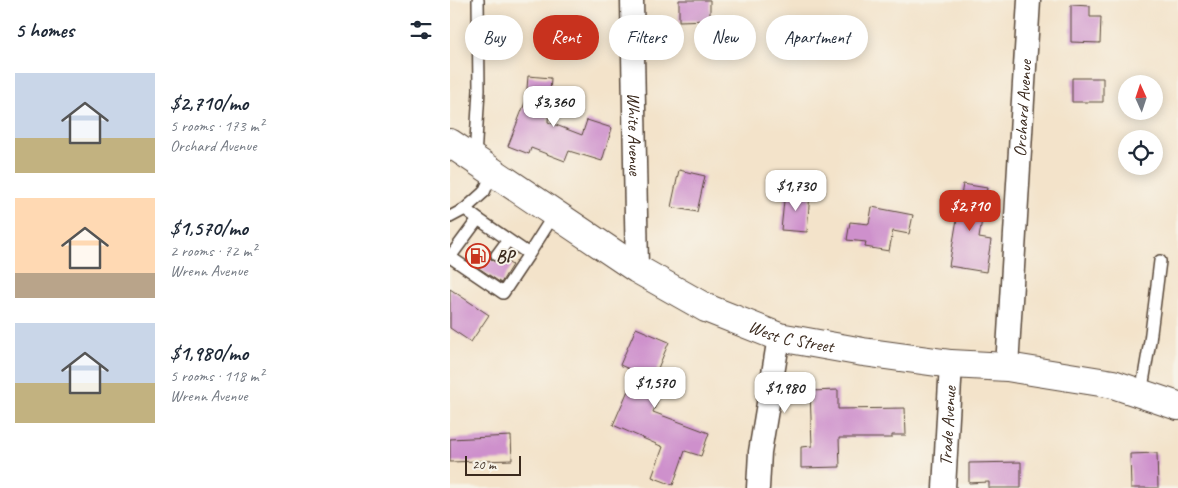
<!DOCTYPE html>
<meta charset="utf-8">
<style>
:root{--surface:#fff;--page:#f6f6f7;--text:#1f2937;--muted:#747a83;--accent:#c8321e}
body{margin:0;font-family:Caveat,sans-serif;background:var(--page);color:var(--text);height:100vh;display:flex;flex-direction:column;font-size:19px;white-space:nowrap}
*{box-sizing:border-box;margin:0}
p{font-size:16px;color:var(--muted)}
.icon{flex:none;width:28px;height:28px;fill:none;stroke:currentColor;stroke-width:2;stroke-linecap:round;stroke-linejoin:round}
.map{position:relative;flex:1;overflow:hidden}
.details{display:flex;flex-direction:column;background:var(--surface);width:450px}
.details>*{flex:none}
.hud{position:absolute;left:15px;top:15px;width:475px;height:45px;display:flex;gap:10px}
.needle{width:32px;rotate:357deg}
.fabs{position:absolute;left:668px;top:75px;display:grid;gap:10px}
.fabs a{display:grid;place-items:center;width:45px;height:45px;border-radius:50%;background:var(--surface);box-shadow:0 2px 12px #0003;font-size:25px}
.scale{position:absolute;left:15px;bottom:12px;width:56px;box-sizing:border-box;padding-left:5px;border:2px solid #3b2a1e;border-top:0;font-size:14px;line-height:18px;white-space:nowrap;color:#3b2a1e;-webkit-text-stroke:4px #f7f3e8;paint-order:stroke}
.price{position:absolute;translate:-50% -42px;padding:0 11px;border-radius:10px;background:#fff;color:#222;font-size:16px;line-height:32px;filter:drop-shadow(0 1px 2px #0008)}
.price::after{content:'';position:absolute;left:50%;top:30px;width:15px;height:11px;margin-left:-8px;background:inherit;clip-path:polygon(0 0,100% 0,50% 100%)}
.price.current{background:var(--accent);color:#fff}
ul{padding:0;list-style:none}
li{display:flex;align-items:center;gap:15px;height:125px;padding:0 15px}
li span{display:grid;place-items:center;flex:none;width:140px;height:100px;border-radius:0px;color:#555}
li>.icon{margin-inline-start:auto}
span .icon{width:60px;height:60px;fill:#fffc;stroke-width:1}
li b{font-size:21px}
h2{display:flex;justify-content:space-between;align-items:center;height:60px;padding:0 15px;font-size:21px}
.chip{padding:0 18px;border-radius:22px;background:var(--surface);box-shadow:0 2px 12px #0003;font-size:18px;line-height:45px}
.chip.current{background:var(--accent);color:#fff}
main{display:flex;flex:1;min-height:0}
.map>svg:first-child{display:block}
.building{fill:#ce90cc}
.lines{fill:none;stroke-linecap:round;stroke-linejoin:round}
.lane-casing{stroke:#574638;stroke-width:14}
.street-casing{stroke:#574638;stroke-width:25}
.secondary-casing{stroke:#574638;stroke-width:30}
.lane{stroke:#fff;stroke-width:11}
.street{stroke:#fff;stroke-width:22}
.secondary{stroke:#fff;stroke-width:28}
.labels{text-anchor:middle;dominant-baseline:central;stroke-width:4;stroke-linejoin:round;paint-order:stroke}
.street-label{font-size:18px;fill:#3b2a1e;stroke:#f7f3e8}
.poi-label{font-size:18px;font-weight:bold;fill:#3b2a1e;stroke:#f7f3e8;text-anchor:start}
</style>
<main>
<section class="details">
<h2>5 homes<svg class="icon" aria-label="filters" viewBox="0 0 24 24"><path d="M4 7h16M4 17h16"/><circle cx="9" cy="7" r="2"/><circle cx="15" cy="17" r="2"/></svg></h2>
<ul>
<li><span style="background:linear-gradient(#c9d6e8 65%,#c2b280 0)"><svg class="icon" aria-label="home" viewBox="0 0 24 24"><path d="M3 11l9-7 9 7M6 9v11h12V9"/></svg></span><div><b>$2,710/mo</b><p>5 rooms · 173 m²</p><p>Orchard Avenue</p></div></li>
<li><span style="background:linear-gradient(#ffd9b3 75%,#b9a48a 0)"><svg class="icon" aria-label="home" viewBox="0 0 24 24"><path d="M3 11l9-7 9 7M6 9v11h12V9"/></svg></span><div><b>$1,570/mo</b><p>2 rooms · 72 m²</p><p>Wrenn Avenue</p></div></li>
<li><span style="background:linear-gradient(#c9d6e8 60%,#c2b280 0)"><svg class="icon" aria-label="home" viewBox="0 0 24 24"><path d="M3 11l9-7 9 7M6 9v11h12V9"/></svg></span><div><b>$1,980/mo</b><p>5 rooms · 118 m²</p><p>Wrenn Avenue</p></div></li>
</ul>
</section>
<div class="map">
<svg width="728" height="488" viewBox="0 0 728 488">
<rect width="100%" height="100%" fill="#f7f3e8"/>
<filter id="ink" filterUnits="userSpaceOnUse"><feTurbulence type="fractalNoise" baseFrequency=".02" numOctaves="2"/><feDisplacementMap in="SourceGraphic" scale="10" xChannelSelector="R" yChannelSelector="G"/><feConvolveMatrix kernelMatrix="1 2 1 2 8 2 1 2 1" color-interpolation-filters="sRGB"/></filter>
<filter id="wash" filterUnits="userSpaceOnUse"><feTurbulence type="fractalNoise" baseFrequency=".0096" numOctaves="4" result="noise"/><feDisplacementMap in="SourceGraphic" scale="20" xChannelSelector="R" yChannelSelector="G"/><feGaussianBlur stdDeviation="1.12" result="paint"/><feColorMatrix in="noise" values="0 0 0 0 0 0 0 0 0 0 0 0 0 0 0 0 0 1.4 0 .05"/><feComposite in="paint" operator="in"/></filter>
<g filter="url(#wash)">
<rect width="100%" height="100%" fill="#f3e3ca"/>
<g id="blocks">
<path class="building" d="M229,0H260V20L229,21Z
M621,5L640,6V17H651L650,43L621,42Z
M78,76L101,78L98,122L132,135L137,120L162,128L152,161L119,151L115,161L81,148L79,154L58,146L76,100Z
M622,78H653V102H622Z
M229,170L255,176L247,212L221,207Z
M513,184L537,188L529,238L541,240L536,272L499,266Z
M335,191L360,193L357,232L331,230Z
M422,207L463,215L459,234L443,231L439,251L415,247L416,242L397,240L400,222L419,224Z
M28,243L41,251L40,258L43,261L50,262L53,259L62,265L51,283L17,260Z
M0,289L39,315L21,342L0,328Z
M186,328L219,342L198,392L209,398L203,412L259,433L251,456L235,451L223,485L202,477L213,447L163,425L186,372L170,365Z
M388,390V409L455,408L456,435H442V438H389L390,467L351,468V447L362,446L360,391Z
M61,436L62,460L0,462V439Z
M707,453L708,488H681L680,454Z
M571,462V488H539V482L519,483V463Z"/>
</g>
</g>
<g filter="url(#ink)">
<use href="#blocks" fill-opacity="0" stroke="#574638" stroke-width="1"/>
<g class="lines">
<defs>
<path id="lane" d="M25,158L29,90L28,0
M15,209L28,219L79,254L105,213
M0,217L15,209L34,192L43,172
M47,255L58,240
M0,257L53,293L79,254
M0,257L28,219
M691,394L700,341L710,261"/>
<g id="street">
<path id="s1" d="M182,0L187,269"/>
<path id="s2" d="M557,367L579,0"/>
<path d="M308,488L310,452L329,337"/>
<path id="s3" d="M494,488L501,364"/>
</g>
<g id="secondary">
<path id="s4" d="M0,143L187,269L256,308L329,337L413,352L501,364L557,367L663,384L728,406"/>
</g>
</defs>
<use href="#lane" class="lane-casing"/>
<use href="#street" class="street-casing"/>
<use href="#secondary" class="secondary-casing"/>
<use href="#lane" class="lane"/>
<use href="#street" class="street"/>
<use href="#secondary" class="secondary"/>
</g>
</g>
<defs>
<symbol id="fuel-ring" viewBox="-11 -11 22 22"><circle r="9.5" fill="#f7f3e8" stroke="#c8321e" stroke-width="1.5"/><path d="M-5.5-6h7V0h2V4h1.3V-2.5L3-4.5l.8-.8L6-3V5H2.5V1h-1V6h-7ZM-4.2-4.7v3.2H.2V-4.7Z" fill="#c8321e"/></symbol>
</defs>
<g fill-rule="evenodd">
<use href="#fuel-ring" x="14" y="242" width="28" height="28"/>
</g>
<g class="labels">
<g class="street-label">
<text stroke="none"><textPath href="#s2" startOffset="259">Orchard Avenue</textPath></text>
<text stroke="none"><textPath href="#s1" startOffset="134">White Avenue</textPath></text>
<text stroke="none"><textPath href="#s4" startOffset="395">West C Street</textPath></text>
<text stroke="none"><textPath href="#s3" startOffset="62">Trade Avenue</textPath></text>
</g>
<g class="poi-label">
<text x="46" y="256">BP</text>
</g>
</g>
</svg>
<div class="fabs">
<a><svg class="needle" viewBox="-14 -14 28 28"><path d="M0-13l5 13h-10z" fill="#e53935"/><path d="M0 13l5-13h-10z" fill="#747a83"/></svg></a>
<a><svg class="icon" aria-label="locate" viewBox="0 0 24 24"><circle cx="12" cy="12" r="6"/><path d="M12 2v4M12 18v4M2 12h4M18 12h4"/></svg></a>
</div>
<div class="scale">20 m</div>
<b class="price" style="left:104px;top:128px">$3,360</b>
<b class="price" style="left:346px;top:212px">$1,730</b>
<b class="price current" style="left:520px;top:232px">$2,710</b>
<b class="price" style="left:205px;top:409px">$1,570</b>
<b class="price" style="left:335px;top:414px">$1,980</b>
<div class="hud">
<a class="chip">Buy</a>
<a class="chip current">Rent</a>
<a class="chip">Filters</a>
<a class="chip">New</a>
<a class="chip">Apartment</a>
</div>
</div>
</main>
